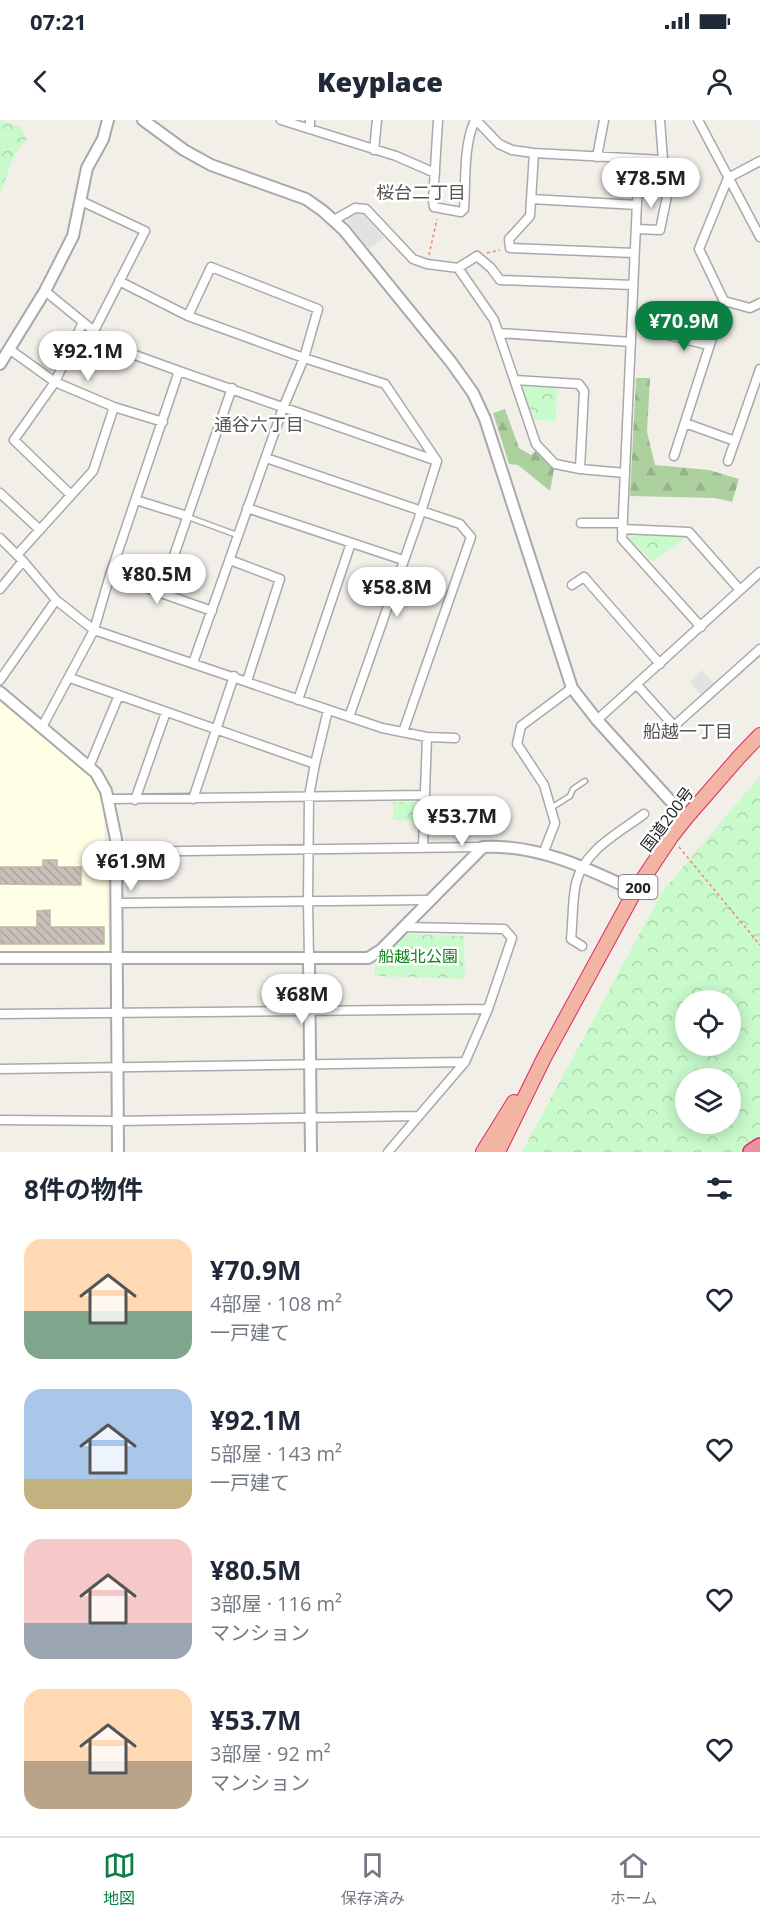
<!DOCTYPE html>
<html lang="ja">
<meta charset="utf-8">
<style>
:root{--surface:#fff;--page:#f6f6f7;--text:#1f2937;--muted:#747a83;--line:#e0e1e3;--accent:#0b8043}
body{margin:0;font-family:"Open Sans","Noto Sans JP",sans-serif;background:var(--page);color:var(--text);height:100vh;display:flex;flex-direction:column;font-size:22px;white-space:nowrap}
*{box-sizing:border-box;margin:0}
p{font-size:20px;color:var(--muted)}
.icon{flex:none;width:33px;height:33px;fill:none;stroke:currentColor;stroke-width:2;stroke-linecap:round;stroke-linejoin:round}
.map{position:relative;height:1032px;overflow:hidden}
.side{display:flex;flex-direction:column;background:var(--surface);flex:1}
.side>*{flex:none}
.tools{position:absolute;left:675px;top:870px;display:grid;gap:12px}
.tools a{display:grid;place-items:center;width:66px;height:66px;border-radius:50%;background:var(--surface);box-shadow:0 3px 15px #0003;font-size:30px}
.price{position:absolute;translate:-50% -51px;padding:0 14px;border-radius:21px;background:#fff;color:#222;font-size:20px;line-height:39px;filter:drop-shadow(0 2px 3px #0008)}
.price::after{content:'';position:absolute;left:50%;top:36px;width:18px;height:14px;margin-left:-9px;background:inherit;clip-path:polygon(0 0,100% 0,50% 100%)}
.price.on{background:var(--accent);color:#fff}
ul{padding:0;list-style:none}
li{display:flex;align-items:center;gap:18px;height:150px;padding:0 24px}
li span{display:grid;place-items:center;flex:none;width:168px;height:120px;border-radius:18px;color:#555}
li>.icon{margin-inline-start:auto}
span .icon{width:72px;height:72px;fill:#fffc;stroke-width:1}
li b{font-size:26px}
h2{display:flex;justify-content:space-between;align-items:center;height:72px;padding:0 24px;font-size:26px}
.status{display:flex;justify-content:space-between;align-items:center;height:42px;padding:0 30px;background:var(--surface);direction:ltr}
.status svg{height:16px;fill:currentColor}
header{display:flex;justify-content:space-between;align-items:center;height:78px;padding:0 24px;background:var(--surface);font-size:27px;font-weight:800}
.dock{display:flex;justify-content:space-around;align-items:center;height:84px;border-top:2px solid var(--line);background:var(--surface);font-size:16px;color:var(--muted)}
.dock a{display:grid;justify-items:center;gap:3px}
.dock .on{color:var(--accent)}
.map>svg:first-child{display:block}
.education{fill:#ffffe5}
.forest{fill:url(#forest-firs)}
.park{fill:url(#park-crowns);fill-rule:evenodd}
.parking{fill:#e2e2e2}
.building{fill:url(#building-back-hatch);stroke:#c4b6ab;stroke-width:1.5}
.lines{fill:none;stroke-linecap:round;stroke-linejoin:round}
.service-casing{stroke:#a9a9a9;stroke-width:7}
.minor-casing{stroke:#a9a9a9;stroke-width:11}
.tertiary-casing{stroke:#a9a9a9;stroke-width:14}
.trunk-casing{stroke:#dc2a67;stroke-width:16}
.motorway-casing{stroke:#dc2a67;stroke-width:18}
.path{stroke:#fa8072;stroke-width:1.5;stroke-dasharray:3 3;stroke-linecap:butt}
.service{stroke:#fff;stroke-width:4}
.minor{stroke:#fff;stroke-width:8}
.tertiary{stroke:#fff;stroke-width:10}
.trunk{stroke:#f2b4a3;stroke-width:14}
.motorway{stroke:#e892a2;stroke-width:15}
.labels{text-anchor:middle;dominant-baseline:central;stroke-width:5;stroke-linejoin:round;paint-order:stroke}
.shield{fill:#fff;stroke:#646464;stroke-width:1.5}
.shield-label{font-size:15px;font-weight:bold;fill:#222}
.street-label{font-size:16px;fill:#222;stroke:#fff}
.park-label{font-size:16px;fill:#0c8416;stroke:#fff}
.neighbourhood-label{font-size:18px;fill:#555;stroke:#fff}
</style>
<div class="status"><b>07:21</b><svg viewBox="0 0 49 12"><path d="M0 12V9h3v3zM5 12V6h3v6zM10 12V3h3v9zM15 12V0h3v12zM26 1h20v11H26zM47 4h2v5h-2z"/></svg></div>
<header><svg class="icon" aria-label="back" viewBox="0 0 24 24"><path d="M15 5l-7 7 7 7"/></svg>Keyplace<svg class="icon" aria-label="person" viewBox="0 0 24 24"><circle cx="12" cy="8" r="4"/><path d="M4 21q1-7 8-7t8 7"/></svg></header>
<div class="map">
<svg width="760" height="1032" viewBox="0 0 760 1032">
<defs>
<pattern id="forest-firs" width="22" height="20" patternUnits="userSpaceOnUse" patternTransform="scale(1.5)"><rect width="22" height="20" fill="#add19e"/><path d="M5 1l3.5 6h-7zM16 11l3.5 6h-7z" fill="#95b388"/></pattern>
<pattern id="park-crowns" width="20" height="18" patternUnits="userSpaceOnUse" patternTransform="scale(1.5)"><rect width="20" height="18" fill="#c8facc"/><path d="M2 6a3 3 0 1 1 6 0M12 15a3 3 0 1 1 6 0" fill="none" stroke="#acd6af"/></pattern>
<pattern id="building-back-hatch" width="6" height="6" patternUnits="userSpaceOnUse" patternTransform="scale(1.5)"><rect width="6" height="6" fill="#c7bfb8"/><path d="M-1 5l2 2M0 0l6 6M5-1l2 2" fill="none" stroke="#aba49e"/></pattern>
</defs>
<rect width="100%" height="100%" fill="#f2efe9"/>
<path class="education" d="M0,571L85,650L95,662L102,674L104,693L109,833L0,831Z"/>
<path class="forest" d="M636,258H650L647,312L655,345L709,350L739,359L732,382L715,378L630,376Z
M505,289L519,328L531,335L535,331L554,349L550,371L518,345L509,344L493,293Z"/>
<path class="park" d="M0,0L21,7L27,19L15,33L0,74Z
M522,265L557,266L556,301L534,300Z
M629,414L687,416L653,442L629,419Z
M760,656V1032H522L662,772ZM686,880H730V926H686ZM686,958H730V1004H686Z
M393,682H419V701L393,700Z
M407,814L464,816L465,859L375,856V844Z"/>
<path class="parking" d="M355,93L364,95L384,118L369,129L346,100Z
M702,550L714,564L702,575L690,562Z"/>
<path class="building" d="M43,740H57V747H81V765L0,764V747H43Z
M50,790V807H104V824H0V807H37V791Z"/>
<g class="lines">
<defs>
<path id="service" d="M188,397L237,415
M551,688L570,676L573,669L585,661"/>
<path id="minor" d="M281,0L396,36L435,53
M438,0L433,81L434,87L461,92L464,89C466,61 463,26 475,0
M476,0L499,24L512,30L534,33L663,40L660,0
M698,0L760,117
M310,9V0
M374,30L377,0
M534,33L530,96L509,119L510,128L634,133
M597,37L604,0
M624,39L638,60L622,419L701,507
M531,79L637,85
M81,81L145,111L94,211
M334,100L355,88L366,89L413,139L427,144L458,148L494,200L536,324L555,344L580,349L625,353
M636,109L660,110L668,71
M458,148L477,136L491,148L500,160L633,165
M119,161L188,196L304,238L385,264L437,341L421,392L349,597
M724,181L750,188L760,183
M188,196L211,147L318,189L304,238L283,288L193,543
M499,213L631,222
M664,214L708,225
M9,229L55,262L114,287L163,302
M179,251L437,341
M515,260L579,264L584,271L580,349
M685,303L735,321
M674,336L724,181L699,129L728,58L760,41
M266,338L460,404L471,417L403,612
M728,341L760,249
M0,373L40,410
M71,375L14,320L55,262L83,202
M136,380L187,396
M247,388L403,440
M581,403H623
M622,409L689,412L740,470
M0,418L23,441L56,480L94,510L382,608L427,617L455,618
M17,435L93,351L114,287
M230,440L280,459L247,561
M110,455L212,491
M572,465L584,457L660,544
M0,469L23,441
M161,473L232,268
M70,558L315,644
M0,560L56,480
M637,565L674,606L760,529
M298,580L351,423
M597,600L760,452
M42,607L94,510L110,455L179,251L99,222L94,211L45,171
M89,647L119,575
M108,679L424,675
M193,679L234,556
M135,680L166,592
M423,726L427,617
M116,732L483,727
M543,734L555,703L544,665L517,624L521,606L572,568
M117,783L428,780
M582,826L571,819C573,801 572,781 576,763C584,730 619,713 644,694
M309,838L308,782L309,676L315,644L328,590
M0,894L488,889
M0,949L465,942
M0,1000L117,1001L418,996
M388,1032L465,942L488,889L512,818L504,809L403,807"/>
<path id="tertiary" d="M143,0L184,30L211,45L306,79L323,91L344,110L451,242L473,273L485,299L572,568L597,600L686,698
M0,244L45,171L73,116L87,48L103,19L108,0
M0,572L96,653L106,671L116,719L118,1032
M0,838H368L381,830L483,727C537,724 587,748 635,771
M309,838L311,1032"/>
<path id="trunk" d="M483,1032L514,982
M498,1032L544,938L635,771L671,717L686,698L739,637L760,615"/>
<path id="motorway" d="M751,1032L760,1026"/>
</defs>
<use href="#service" class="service-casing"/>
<use href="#minor" class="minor-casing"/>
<use href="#tertiary" class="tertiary-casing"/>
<use href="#trunk" class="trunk-casing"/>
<use href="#motorway" class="motorway-casing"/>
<path class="path" d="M487,133L500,130
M429,135L437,99
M641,213L654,214
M679,727L760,825"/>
<use href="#service" class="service"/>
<use href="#minor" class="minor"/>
<use href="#tertiary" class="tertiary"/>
<use href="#trunk" class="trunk"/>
<use href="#motorway" class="motorway"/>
</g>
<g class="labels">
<rect class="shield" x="618.5" y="755" width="39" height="24" rx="4.5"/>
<g class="shield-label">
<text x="638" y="767">200</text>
</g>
<g class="street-label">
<text transform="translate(667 699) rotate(-53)">国道200号</text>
</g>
<g class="park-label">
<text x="418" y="836">船越北公園</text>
</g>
<g class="neighbourhood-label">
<text x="421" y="72">桜台二丁目</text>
<text x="259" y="304">通谷六丁目</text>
<text x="688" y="611">船越一丁目</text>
</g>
</g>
</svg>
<div class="tools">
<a><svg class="icon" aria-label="locate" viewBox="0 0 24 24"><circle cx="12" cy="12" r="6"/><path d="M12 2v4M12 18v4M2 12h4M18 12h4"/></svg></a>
<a><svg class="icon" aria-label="layers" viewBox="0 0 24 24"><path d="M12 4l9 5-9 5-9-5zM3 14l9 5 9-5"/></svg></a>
</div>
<b class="price" style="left:651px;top:89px">¥78.5M</b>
<b class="price on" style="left:684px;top:232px">¥70.9M</b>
<b class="price" style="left:88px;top:262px">¥92.1M</b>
<b class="price" style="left:157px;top:485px">¥80.5M</b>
<b class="price" style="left:397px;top:498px">¥58.8M</b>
<b class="price" style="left:462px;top:727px">¥53.7M</b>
<b class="price" style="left:131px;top:772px">¥61.9M</b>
<b class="price" style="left:302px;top:905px">¥68M</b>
</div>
<section class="side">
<h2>8件の物件<svg class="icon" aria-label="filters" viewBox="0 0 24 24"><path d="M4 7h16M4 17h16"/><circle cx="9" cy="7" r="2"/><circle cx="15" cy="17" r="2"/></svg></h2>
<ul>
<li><span style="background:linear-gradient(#ffd9b3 60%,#7fa58c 0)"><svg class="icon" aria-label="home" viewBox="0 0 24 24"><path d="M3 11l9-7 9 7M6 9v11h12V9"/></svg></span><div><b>¥70.9M</b><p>4部屋 · 108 m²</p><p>一戸建て</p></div><svg class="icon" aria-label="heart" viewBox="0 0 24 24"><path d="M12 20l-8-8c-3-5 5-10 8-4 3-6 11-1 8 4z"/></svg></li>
<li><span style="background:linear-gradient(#a9c7e8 75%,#c2b280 0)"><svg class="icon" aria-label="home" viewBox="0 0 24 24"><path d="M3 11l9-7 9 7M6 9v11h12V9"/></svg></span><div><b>¥92.1M</b><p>5部屋 · 143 m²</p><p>一戸建て</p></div><svg class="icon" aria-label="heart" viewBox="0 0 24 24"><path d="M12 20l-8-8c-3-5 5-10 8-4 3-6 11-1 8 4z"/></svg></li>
<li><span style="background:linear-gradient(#f6c9c9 70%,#9aa5b1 0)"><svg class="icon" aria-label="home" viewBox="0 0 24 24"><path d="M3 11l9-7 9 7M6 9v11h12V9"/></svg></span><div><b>¥80.5M</b><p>3部屋 · 116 m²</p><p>マンション</p></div><svg class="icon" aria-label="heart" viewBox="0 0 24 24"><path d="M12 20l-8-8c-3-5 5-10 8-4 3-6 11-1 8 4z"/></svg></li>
<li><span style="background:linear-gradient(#ffd9b3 60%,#b9a48a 0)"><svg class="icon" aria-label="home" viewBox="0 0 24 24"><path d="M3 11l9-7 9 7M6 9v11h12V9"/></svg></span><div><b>¥53.7M</b><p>3部屋 · 92 m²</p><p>マンション</p></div><svg class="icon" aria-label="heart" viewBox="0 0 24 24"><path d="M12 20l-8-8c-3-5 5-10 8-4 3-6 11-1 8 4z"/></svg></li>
</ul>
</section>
<nav class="dock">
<a class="on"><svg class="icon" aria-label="map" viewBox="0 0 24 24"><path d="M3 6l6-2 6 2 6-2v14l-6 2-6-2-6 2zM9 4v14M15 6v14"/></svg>地図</a>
<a><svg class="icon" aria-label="saved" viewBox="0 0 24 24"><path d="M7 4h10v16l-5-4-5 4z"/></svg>保存済み</a>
<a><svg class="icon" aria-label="home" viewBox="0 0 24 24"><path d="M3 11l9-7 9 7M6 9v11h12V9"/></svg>ホーム</a>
</nav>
